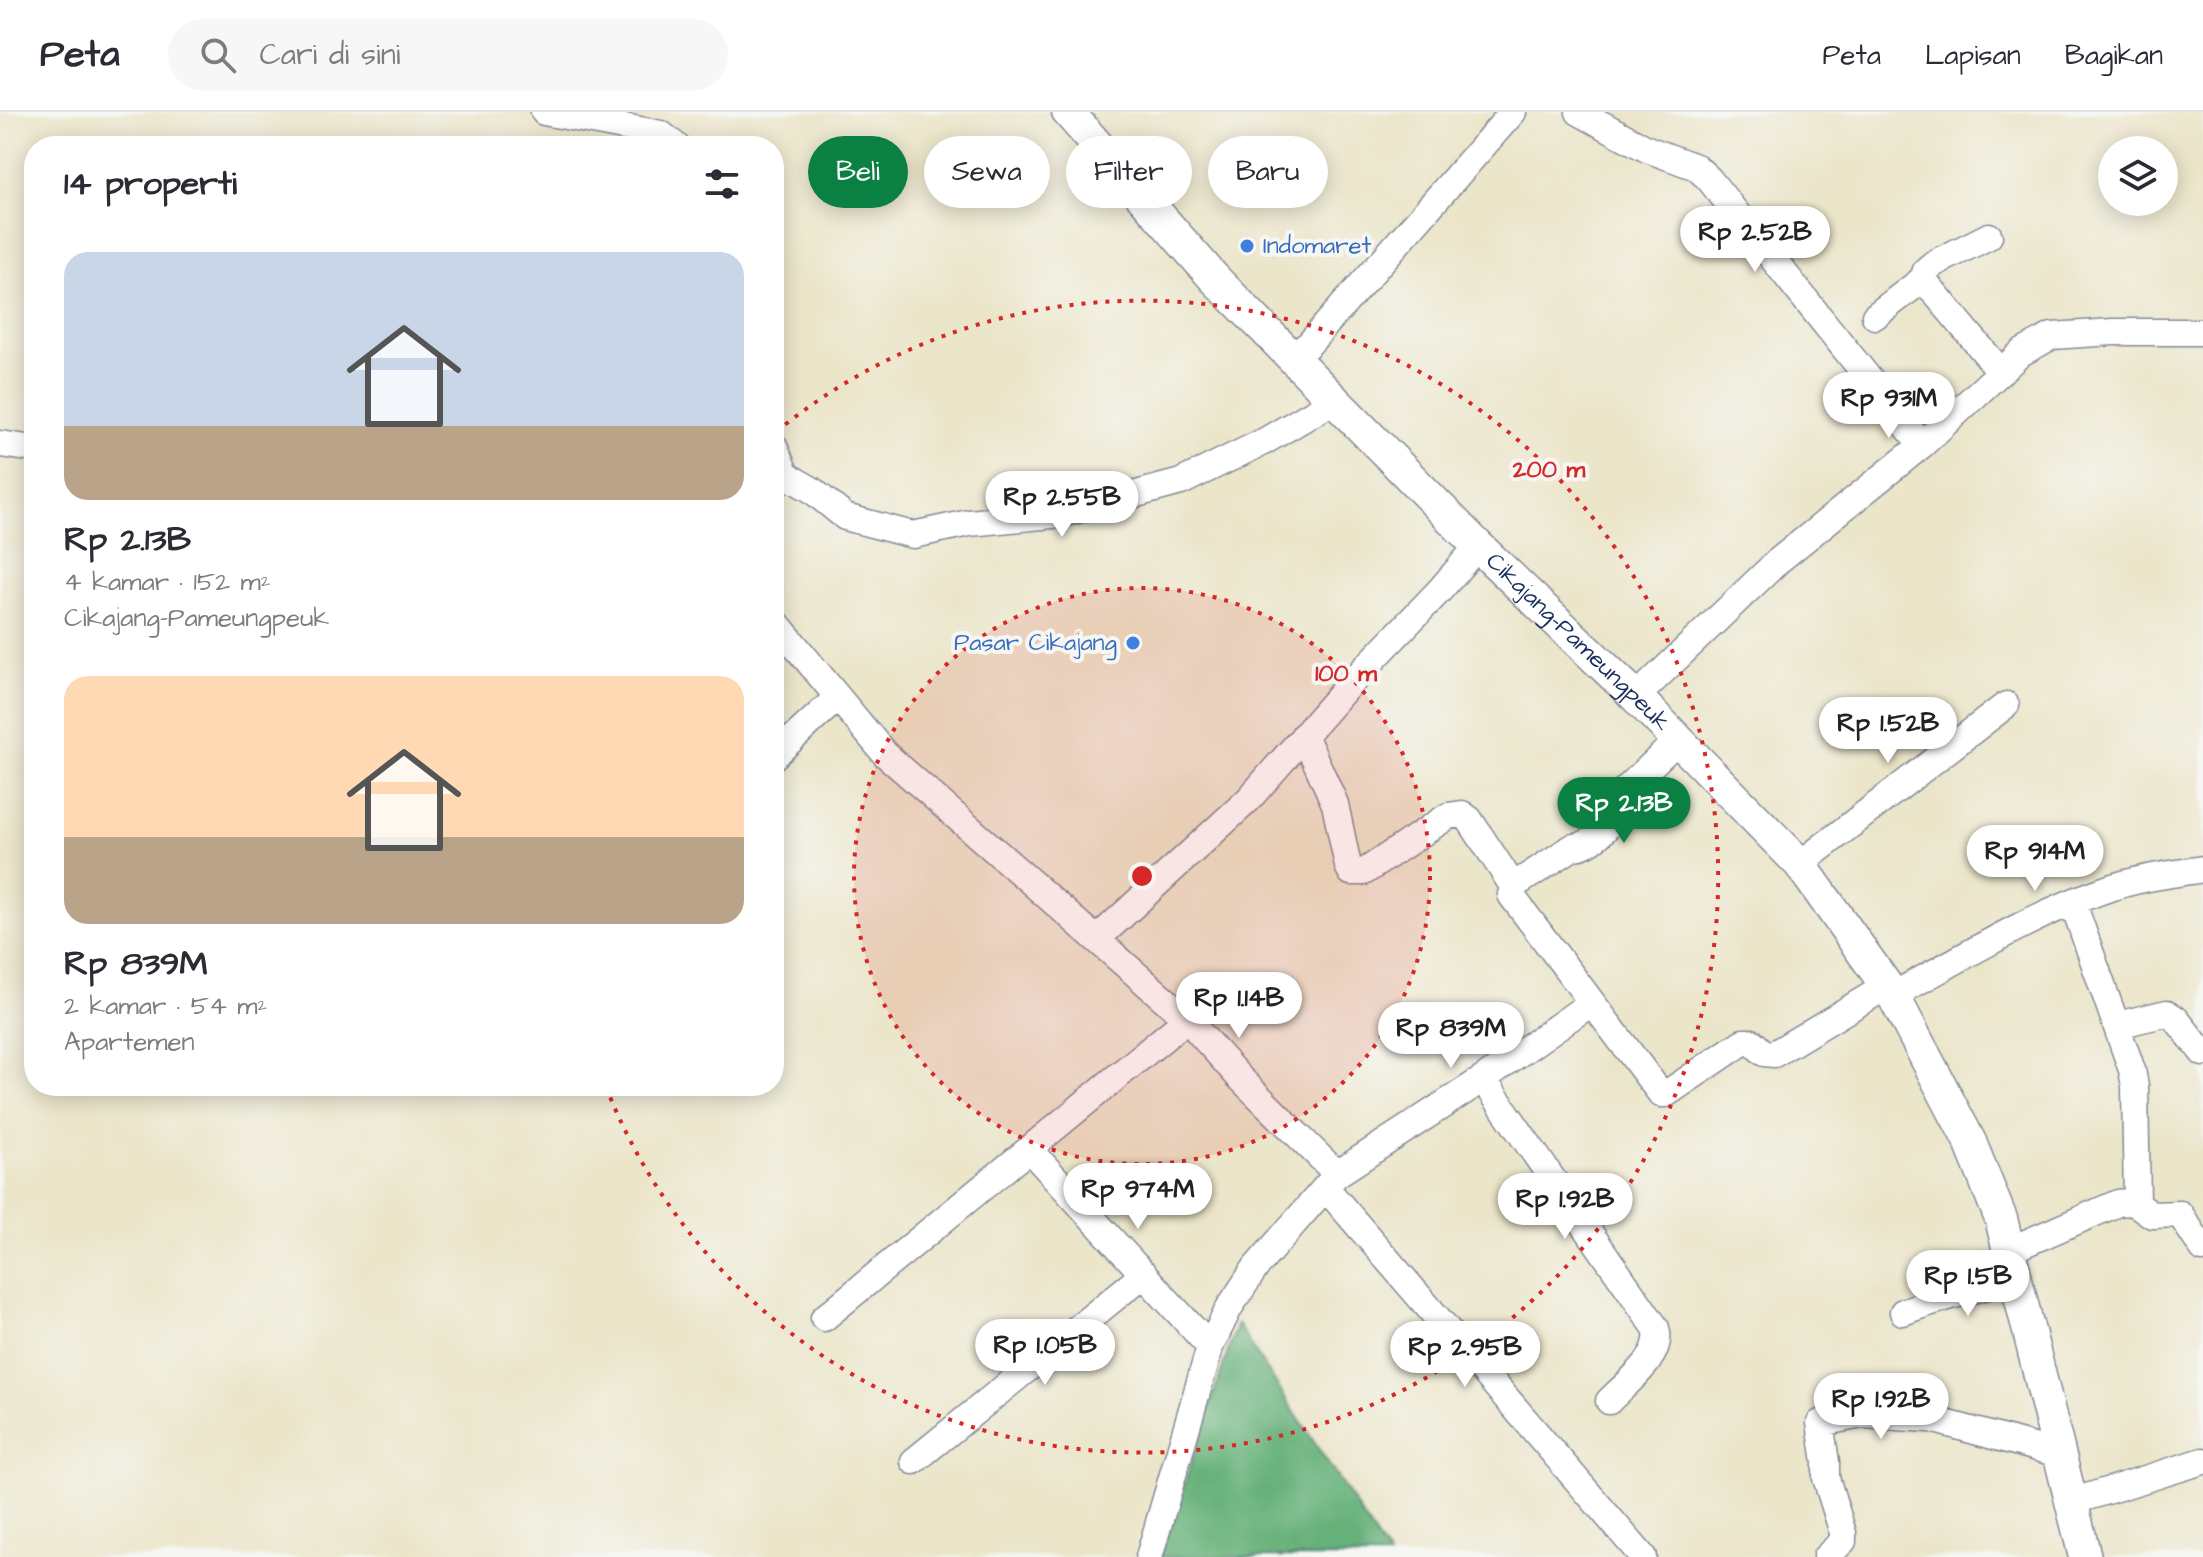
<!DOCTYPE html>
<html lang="id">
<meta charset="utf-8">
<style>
:root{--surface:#fff;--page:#f7f7f7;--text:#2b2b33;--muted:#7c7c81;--line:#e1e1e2;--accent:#0b8043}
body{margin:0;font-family:"Architects Daughter",sans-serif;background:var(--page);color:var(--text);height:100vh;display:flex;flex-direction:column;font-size:30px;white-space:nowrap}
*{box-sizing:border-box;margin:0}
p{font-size:26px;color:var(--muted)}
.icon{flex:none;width:44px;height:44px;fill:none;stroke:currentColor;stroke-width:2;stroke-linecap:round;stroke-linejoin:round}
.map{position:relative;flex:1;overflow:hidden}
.panel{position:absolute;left:24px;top:24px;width:760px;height:960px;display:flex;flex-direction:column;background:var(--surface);border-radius:32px;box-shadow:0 4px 20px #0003}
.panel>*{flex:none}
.banner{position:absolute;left:808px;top:24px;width:760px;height:72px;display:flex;gap:16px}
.tools{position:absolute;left:2098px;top:24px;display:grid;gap:16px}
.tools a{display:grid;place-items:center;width:80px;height:80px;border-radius:50%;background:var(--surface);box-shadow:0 4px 20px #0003;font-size:40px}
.price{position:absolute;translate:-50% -68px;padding:0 18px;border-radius:28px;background:#fff;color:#222;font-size:26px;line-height:52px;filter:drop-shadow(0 2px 4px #0008)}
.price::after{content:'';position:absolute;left:50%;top:48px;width:24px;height:18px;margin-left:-12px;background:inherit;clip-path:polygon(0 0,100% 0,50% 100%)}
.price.on{background:var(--accent);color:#fff}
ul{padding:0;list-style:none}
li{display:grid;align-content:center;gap:16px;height:424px;padding:0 40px}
li span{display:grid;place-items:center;height:248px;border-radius:24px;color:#555}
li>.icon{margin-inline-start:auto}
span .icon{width:144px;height:144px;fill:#fffc;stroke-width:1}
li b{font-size:34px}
h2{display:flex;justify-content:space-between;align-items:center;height:96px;padding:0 40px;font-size:34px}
.tag{padding:0 28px;border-radius:36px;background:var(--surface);box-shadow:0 4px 20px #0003;font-size:28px;line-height:72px}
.tag.on{background:var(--accent);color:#fff}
header{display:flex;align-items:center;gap:48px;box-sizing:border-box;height:112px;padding:0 40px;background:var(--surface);border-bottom:2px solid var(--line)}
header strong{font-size:38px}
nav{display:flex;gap:44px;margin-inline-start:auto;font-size:28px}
.search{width:560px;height:72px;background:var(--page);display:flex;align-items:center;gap:20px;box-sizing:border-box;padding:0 28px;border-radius:44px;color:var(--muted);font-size:30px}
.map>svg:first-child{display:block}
.forest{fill:#66b179;stroke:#40706c;stroke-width:2}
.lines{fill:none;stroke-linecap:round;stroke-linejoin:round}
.minor-casing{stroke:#838a94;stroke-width:29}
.major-casing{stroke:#838a94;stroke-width:35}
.minor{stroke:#fff;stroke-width:26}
.major{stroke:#fff;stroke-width:32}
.ring{fill:none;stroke:#d62828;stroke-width:4;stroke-dasharray:4 8}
.shop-dot{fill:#3f7fe0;stroke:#f6f6f2;stroke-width:3}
.labels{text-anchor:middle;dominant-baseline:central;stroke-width:8;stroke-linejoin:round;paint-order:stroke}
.shop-label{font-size:24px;fill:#366cbe;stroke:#f6f6f2;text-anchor:start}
.street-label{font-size:24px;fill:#1b2f5e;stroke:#f6f6f2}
.centre{fill:#d62828;stroke:#f6f6f2;stroke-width:4}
.ring-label{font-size:24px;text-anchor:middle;font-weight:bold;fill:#d62828;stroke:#f6f6f2;stroke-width:8;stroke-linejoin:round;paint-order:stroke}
</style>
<header>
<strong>Peta</strong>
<div class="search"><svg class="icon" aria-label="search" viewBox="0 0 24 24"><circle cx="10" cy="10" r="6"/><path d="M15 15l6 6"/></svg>Cari di sini</div>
<nav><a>Peta</a><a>Lapisan</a><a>Bagikan</a></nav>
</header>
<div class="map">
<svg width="2203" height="1445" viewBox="0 0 2203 1445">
<rect width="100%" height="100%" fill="#f6f6f2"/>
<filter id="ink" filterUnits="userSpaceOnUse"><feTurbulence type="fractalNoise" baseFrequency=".0125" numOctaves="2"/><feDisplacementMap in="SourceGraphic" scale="16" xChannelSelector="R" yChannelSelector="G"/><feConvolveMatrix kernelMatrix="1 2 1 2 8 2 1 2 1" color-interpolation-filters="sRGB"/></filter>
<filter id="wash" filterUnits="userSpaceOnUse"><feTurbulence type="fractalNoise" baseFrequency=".006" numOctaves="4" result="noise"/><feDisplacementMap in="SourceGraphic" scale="32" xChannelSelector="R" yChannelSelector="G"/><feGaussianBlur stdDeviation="1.8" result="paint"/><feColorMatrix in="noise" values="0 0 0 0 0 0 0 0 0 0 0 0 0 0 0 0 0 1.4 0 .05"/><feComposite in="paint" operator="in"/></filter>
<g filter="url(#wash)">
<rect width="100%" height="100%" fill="#ebe5c9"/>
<path class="forest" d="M1237,1212L1389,1445H1160Z"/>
</g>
<g filter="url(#ink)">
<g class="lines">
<defs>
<path id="minor" d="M544,0L661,22L676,34
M1579,0L1647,37L1696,55L1709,67L1922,333
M1989,124L1933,152L1926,158L1923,167L2001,260
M1875,204L1923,167
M1292,245L1309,232L1513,0
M0,332L34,337
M774,334L786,363
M774,360L786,363L812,378L845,405L913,423L969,411L1062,402L1181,370L1265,329L1335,288
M774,508L885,642L1187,907L1239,965L1337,1062L1256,1155L1229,1196L1210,1235L1149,1445
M1636,585L1778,449L1922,333L2021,241L2052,224L2113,220H2203
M1304,623L1335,692L1348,754L1351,760H1364L1448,704L1462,702L1469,707L1513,774L1511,783L1661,982H1666L1743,930H1752L1764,941L1774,942L1887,874
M774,644L838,585
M1800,752L2006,593
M1513,774L1573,735C1596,734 1613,708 1626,691L1623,680L1678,628
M2073,791L2132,958L2135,974L2137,1091
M1098,826L1248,688L1346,576L1440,478L1478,434
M1893,883C1961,847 2029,804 2101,779C2134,767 2169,762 2203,757
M2117,913L2167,901L2176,907L2203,941
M1483,967L1656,1216C1665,1244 1626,1271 1609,1289
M1029,1037L1210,1235
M1337,1062L1483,967L1591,891
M1325,1075L1643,1445
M2010,1138L2118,1091C2135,1088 2139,1094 2152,1103L2180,1102L2203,1137
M1903,1200C1940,1185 1979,1177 2017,1166
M824,1206L1187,907
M914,1349L1144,1162
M2071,1390L2203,1349
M1826,1445L1843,1429V1421L1826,1366V1350L1820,1311L1862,1303L1931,1307L2059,1342"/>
<g id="major">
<path id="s1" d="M1068,0L1214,166L1478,434L1636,585L1800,752L1893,883L1970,1030L2001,1107L2085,1445"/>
</g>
</defs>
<use href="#minor" class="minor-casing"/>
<use href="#major" class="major-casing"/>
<use href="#minor" class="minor"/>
<use href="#major" class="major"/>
</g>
</g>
<circle cx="1142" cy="764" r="288" fill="#d62828" fill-opacity=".12"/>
<g class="ring">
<circle cx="1142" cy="764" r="288"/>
<path d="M776 320A576 576 0 1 1 606 975"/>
</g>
<g class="shop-dot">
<circle cx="1247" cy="134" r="8"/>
<circle cx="1133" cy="531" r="8"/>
</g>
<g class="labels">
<g class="shop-label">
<text x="1263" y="134">Indomaret</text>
<text x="1117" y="531" text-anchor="end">Pasar Cikajang</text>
</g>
<g class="street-label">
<text stroke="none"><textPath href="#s1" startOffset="736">Cikajang-Pameungpeuk</textPath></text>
</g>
</g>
<circle cx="1142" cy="764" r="12" class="centre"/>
<g class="ring-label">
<text x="1549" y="365">200 m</text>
<text x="1346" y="569">100 m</text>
</g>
</svg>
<div class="tools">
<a><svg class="icon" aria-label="layers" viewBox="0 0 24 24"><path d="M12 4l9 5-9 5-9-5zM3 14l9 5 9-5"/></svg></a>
</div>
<b class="price" style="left:1755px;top:162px">Rp 2.52B</b>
<b class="price" style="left:1889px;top:328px">Rp 931M</b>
<b class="price" style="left:1062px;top:427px">Rp 2.55B</b>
<b class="price" style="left:1888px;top:653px">Rp 1.52B</b>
<b class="price on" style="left:1624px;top:733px">Rp 2.13B</b>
<b class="price" style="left:2035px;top:781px">Rp 914M</b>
<b class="price" style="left:1239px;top:928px">Rp 1.14B</b>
<b class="price" style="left:1451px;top:958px">Rp 839M</b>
<b class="price" style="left:1138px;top:1119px">Rp 974M</b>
<b class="price" style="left:1565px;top:1129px">Rp 1.92B</b>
<b class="price" style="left:1968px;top:1206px">Rp 1.5B</b>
<b class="price" style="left:1045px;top:1275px">Rp 1.05B</b>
<b class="price" style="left:1465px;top:1277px">Rp 2.95B</b>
<b class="price" style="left:1881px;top:1329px">Rp 1.92B</b>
<div class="banner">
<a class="tag on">Beli</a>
<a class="tag">Sewa</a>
<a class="tag">Filter</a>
<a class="tag">Baru</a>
</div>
<section class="panel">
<h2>14 properti<svg class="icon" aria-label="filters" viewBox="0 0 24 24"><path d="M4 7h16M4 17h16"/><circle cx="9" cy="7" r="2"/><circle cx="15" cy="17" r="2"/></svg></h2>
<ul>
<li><span style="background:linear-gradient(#c9d6e8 70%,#b9a48a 0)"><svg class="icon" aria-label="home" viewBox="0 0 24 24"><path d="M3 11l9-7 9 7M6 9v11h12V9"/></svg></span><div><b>Rp 2.13B</b><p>4 kamar · 152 m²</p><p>Cikajang-Pameungpeuk</p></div></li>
<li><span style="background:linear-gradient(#ffd9b3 65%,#b9a48a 0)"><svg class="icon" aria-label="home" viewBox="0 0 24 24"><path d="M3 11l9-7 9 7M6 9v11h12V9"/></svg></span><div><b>Rp 839M</b><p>2 kamar · 54 m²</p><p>Apartemen</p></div></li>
</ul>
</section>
</div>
